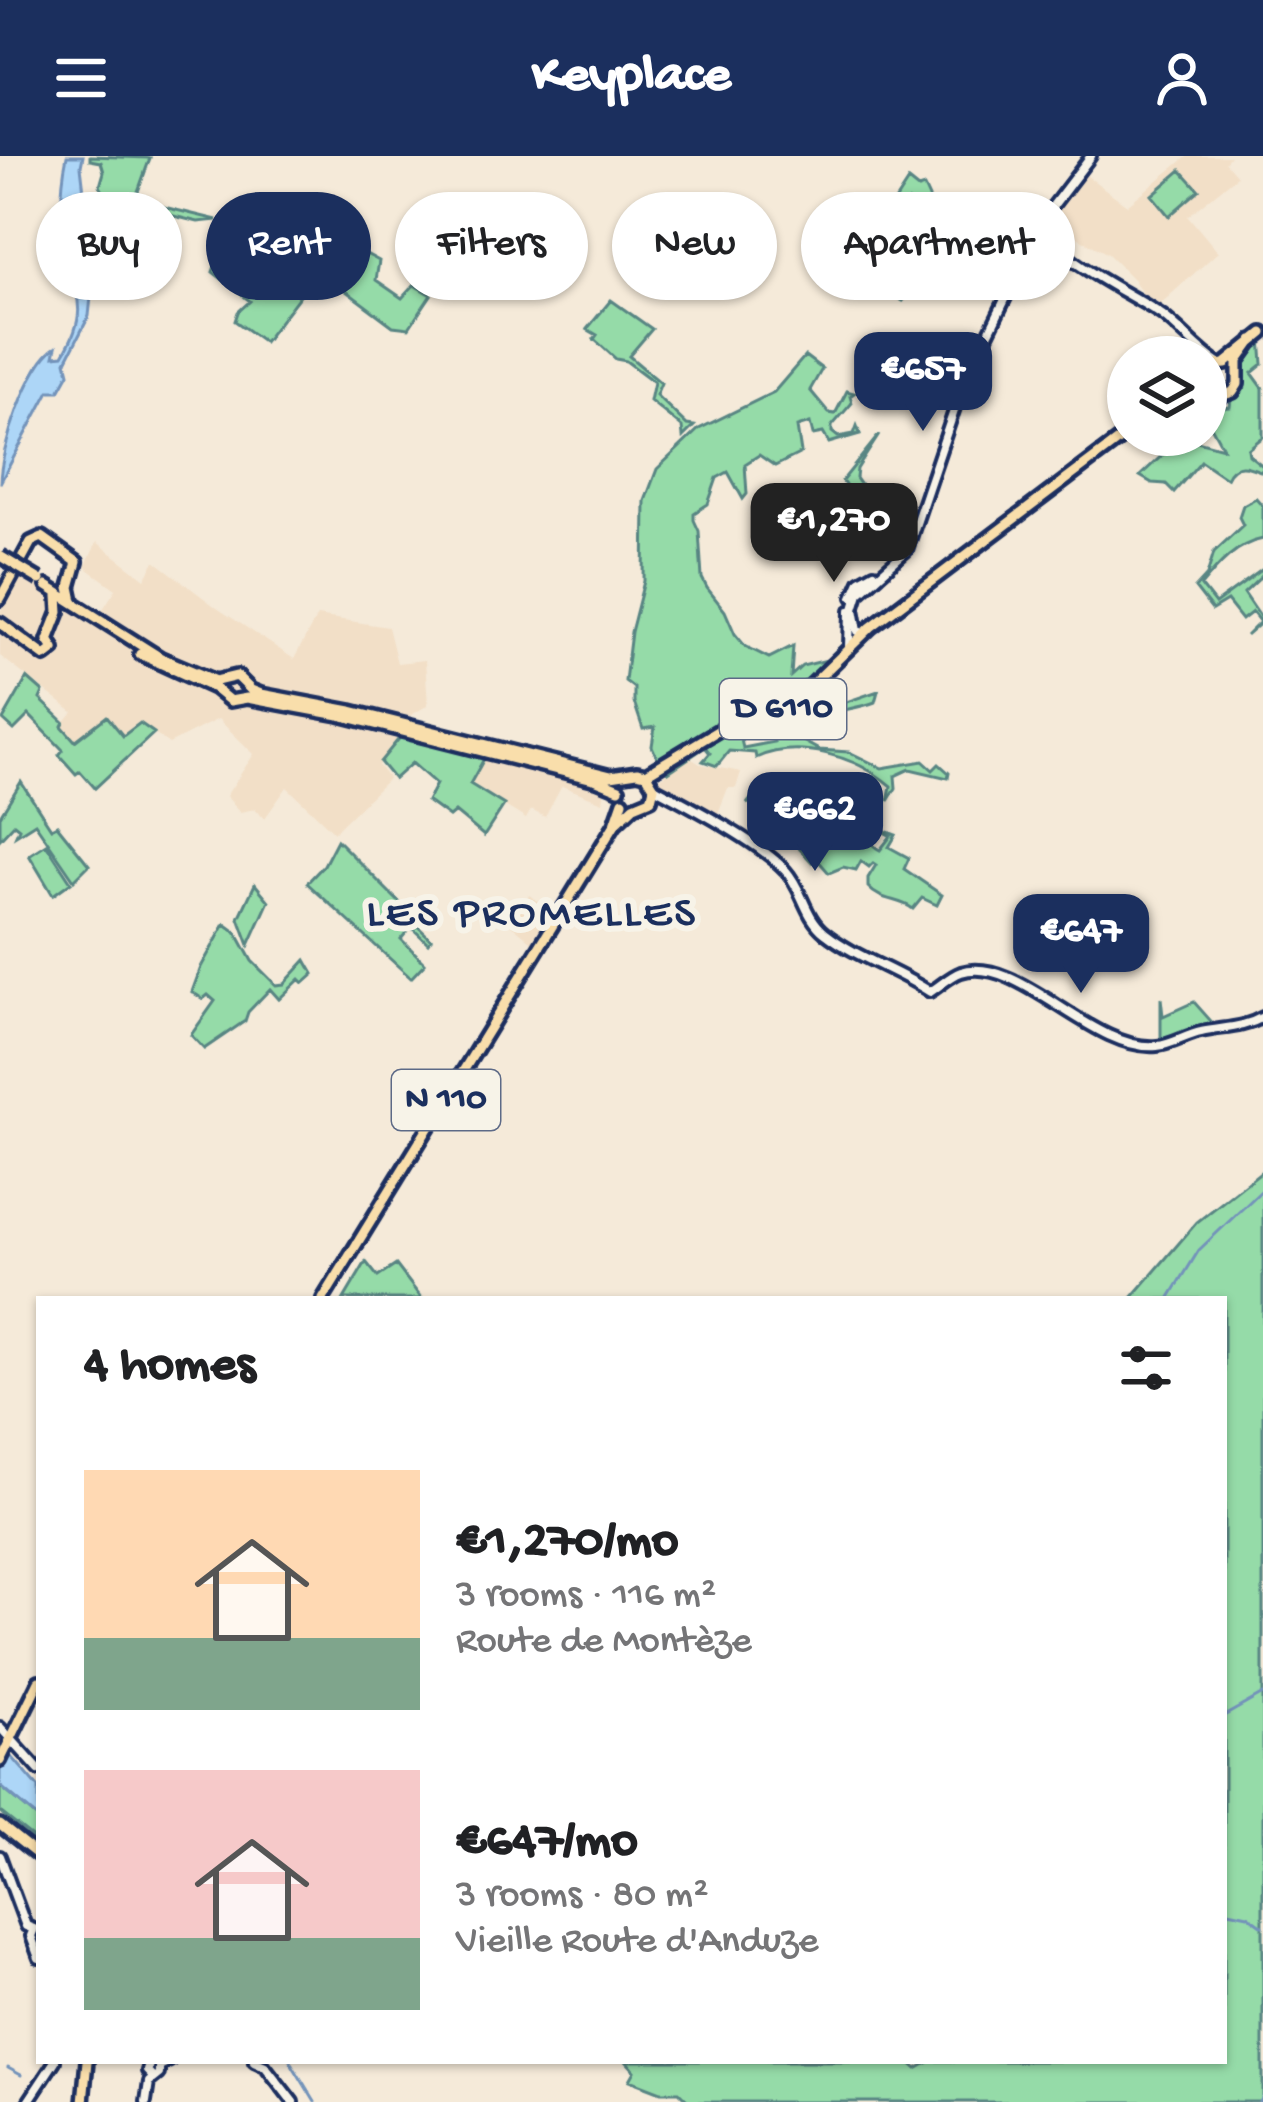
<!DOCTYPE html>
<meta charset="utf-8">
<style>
:root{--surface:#fff;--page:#f2f2f2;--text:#202124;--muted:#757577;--accent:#1b2f5e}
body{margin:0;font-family:"Gochi Hand",sans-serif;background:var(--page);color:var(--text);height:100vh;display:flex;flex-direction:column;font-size:45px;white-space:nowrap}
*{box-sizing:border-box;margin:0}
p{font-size:39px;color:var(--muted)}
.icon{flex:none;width:66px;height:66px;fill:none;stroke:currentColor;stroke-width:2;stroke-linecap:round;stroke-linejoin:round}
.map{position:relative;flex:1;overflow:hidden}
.drawer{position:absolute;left:36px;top:1140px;width:1191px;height:768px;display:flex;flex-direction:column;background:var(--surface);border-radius:0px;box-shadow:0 3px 9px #0004}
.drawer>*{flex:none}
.hud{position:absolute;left:36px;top:36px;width:1191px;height:108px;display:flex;gap:24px}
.buttons{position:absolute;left:1107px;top:180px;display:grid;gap:24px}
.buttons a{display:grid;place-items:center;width:120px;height:120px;border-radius:50%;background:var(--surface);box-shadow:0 3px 9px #0004;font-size:60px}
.price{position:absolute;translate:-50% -102px;padding:0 27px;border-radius:24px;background:var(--accent);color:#fff;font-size:39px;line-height:78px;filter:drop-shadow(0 3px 6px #0008)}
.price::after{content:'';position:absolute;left:50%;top:72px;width:36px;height:27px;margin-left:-18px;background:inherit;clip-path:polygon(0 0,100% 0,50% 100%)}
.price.on{background:#222;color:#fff}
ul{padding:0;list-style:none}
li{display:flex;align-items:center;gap:36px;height:300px;padding:0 48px}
li span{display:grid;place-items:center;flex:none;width:336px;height:240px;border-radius:0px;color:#555}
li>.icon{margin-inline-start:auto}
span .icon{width:144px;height:144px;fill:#fffc;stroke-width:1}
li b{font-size:51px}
h2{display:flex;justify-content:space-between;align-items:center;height:144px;padding:0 48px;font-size:51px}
.chip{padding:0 42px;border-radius:54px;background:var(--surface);box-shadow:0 3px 9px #0004;font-size:42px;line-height:108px}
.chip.on{background:var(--accent);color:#fff}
header{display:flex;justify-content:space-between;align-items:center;height:156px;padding:0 48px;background:var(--accent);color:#fff;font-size:54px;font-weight:800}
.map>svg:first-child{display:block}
.built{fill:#f2dfc7}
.green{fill:#95dba8;stroke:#588583;stroke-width:3}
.water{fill:#add6f7;stroke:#7393ba;stroke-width:3}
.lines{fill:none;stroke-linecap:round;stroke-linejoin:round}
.stream{stroke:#7393ba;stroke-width:3}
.secondary-casing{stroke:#1b2f5e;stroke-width:16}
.primary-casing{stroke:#1b2f5e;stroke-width:18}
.secondary{stroke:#f7f3e8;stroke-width:8}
.primary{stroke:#f9deab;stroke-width:9}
.primary-bridge-casing{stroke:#1b2f5e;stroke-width:18;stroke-linecap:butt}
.primary-bridge{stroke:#f9deab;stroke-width:9}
.labels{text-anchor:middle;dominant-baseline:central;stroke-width:12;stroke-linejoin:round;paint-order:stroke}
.shield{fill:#f7f3e8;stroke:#5d6a87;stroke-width:3}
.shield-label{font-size:36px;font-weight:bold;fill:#1b2f5e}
.quarter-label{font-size:45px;letter-spacing:3px;fill:#1b2f5e;stroke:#f7f3e8}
</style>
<header><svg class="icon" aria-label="menu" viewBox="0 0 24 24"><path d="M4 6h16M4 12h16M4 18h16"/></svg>Keyplace<svg class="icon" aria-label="person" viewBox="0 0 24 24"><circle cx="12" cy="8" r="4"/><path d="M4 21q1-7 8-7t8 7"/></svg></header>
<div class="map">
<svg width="1263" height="1946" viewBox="0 0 1263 1946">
<rect width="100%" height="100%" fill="#f5ead9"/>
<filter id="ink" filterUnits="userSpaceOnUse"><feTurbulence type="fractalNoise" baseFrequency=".00833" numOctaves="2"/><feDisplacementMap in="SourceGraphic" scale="24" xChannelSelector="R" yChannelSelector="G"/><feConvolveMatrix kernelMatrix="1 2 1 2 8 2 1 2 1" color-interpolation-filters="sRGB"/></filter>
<g filter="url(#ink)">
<path class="built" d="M1188,0H1230L1225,6L1237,20L1188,60L1218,96L1157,151L1146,144L1134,124L1108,98L1068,76L1050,75L1054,57L1083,17L1127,49Z
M97,386L145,423L155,405L217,452L294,503L317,460L388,471L397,507L425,504L428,549L403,564L402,579L378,609L388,622L386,625L334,676L287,631L265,662L255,653L240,656L226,640L254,598L218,563L169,588L140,568L123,580L106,561L76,585L61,570L73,556L0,500V456L20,418L99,459L116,433L85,411Z
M485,601L586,625L605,633L603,646L562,630L545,661L531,654L526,663L470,628Z
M689,601L700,608L741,616L736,632H728L715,665L679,637L659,628V623Z
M529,739L555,757L536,789L508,766L525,749Z"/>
<path class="green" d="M90,0L150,2L135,44L217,64L198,66L137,51L117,104L143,119L137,132L125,116L113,115L101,106L107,42L100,30L104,16L101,6L90,4Z
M1181,14L1199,34L1169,60L1152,39Z
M908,25L918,33L924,31L934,53H917L909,45L871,112L873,118L906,141L903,145L864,123L859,115L884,62Z
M224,84C255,97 282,98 313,85L333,96L264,186L235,165L238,156L250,145L213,116Z
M343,91H353L379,105L376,124L402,142L414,129L431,139L409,172L393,170L322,117Z
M611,144L652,173L629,200L661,227L656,239L687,269L694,270L683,281L682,271L650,245L654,226L626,205L616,203L594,183L597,179L587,173Z
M1261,182L1263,208L1252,217L1263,232V281L1248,293L1249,299L1263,310V316C1248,310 1234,304 1226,322L1201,305L1174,336L1166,328L1152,327L1140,320L1182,281L1223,292L1206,261L1211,264L1217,252L1230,251L1231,242L1243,227C1240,203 1244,201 1261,182Z
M805,200L822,213L810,234L829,257L835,258L847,235L854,237L850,240L852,247L832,270V276L838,281L854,278L857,270L860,278L829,287L823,277L813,279L810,267L797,271L801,297L775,310L759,299L745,308L747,338L743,343L728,316L717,322L708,348L694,357V364L699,375L702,422L707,432L725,455L735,478L745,490L769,502L793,490L791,520L802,510L831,503L782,550L728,563L659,606L652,590L655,571L643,573L634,546V532L625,525L631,476L644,425L645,345L657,313L699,273L774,236Z
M879,279L857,313L856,322L887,366L905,380L912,371L906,385L866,357L845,380L842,376L862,353L842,325Z
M1256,342L1263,350V383C1236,388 1218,409 1201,430L1215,448L1263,413V419L1244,437L1263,465L1246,480L1260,466L1252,456L1242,464L1227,445L1212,454L1195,432L1207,419L1214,396L1243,369L1239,361L1243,349Z
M27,522L43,536L40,543L64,566L62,570L75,585L107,560L123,580L140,567L154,577L95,632L80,615L76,618L59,599L63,594L29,559L14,574L3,564Z
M878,535L875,546C850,556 806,555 792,579L819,594L849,596L882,612L923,605L933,614L939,608L949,617L948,622L910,613L895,620L896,632L888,645L891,630C856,600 798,583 756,602L755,597L729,595L717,610L703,605L710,597L705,591L667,617L737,568L743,592L774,586L767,564L805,542L814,553L823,554Z
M402,579L485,601L470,628L504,649L484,680L455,656L449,661L427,645L436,628L412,607L394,623L380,606Z
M21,626L51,672L57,669L89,709L74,724L35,667L16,679L19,672L14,668L0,683V660Z
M759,633L770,642L774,634L785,637L783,645C802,677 837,665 864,681C870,685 874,691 880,694L891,680L877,672L896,679L889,691L909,702L904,713L942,739L937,749L922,742L913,753C899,742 881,746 868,731V722L876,709L873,707L869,711L861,705L856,714L843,711L829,717L816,702L812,706L796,689L800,684L787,676L786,664L753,645L747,648Z
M337,684L416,763L414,767L431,783L428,787L411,771L401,783L425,807L411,822L307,727L324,709Z
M46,688L71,726L53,739L29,699Z
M255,728L269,745L249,789L239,762Z
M225,768L236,776L252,805L276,829L284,828L306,804L314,818L304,827L300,823L279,843L270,833L248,856L245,865L204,893L191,879L215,845L208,839L203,843L192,836L201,811Z
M1161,842L1163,860L1194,846L1218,873L1161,886Z
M1263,1014V1946H689L679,1936H661L630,1924L635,1915L626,1905H908L917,1913L931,1905H1224V1143H1131L1197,1066Z
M366,1106L378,1121L396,1109L422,1143H344Z
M0,1630L39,1663V1687L0,1656Z"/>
<path class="water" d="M67,0H83L81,10L87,61L81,115L91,141L89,160L66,205L69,217L59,235H49L0,327C0,294 29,207 56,191L54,200L63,199C86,161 80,146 68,107C59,75 60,32 67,0Z
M0,1587L39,1632V1663L0,1630Z"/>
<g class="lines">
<path class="stream" d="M1169,1143L1199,1094L1263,1033
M1224,1560L1263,1538
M1224,1754L1248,1759L1263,1770
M290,1905L315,1946
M8,1912L21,1919
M1260,1946L1263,1941"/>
<defs>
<path id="secondary" d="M1049,55L1041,72C1058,105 1130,137 1162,159C1182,174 1198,194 1219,208
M1023,98L1025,70L1049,55L1091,0
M853,441L860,425L874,417
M864,477L858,475L854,453L859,437L907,394L961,234L1033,86
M849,491L850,455
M654,631C688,649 761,687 786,715C803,734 804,760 825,777C857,802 897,814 930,836C940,830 950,820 961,816C1019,798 1092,896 1157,890C1172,889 1186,879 1201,876C1223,871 1242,873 1263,861
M0,1571L39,1614
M0,1700L26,1770L34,1773L31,1780L39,1802
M150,1905L147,1915L152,1920
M254,1905L265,1910L293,1946
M159,1910L170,1905
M28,1946L55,1905
M146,1946L149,1926L159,1918V1910"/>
<path id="primary" d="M1225,208L1263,177
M1206,221L1215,209L1226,208
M1206,235L1221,240L1233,236L1238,228V205L1253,184
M47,430L161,502L216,525L237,520L251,534L261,538L351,555L611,620L637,616L646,618L654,631L651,643L634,650L615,668
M0,443L31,386L42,381L77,406L70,431L73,445
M0,467L45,500L54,493L48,484
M48,484L59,456L58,440
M140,498L214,532L230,545L247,542L339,559L597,624L619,633
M646,618L732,566L773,558L793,547L871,471L1128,277
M323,1143L615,668L623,645
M0,1605L39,1525
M0,1669L39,1700
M83,1946L87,1905"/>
</defs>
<use href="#secondary" class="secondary-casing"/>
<use href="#primary" class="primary-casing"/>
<use href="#secondary" class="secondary"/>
<use href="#primary" class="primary"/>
<defs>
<path id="primary-bridge" d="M0,400L40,424"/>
</defs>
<use href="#primary-bridge" class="primary-bridge-casing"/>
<use href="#primary-bridge" class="primary-bridge"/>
</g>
</g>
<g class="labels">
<g class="shield">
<rect x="720" y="523" width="126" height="60" rx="9"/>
<rect x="392" y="914" width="108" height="60" rx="9"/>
</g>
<g class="shield-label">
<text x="783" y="553">D 6110</text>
<text x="446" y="944">N 110</text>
</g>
<g class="quarter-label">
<text x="532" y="759">LES PROMELLES</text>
</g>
</g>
</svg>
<div class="buttons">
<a><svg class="icon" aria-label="layers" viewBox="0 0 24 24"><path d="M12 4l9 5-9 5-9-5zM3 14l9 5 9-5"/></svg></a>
</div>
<b class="price" style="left:923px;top:278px">€657</b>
<b class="price on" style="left:834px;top:429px">€1,270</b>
<b class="price" style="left:815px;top:718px">€662</b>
<b class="price" style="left:1081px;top:840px">€647</b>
<div class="hud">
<a class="chip">Buy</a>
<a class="chip on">Rent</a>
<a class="chip">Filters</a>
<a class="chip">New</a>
<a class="chip">Apartment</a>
</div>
<section class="drawer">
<h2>4 homes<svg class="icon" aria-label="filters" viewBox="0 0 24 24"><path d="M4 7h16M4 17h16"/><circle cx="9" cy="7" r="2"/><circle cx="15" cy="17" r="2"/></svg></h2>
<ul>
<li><span style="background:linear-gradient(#ffd9b3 70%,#7fa58c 0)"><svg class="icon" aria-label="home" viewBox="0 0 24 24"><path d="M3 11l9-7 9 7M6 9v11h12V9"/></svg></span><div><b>€1,270/mo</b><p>3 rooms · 116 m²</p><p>Route de Montèze</p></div></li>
<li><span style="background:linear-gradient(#f6c9c9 70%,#7fa58c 0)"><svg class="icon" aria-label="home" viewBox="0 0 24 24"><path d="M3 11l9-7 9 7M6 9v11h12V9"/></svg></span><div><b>€647/mo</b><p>3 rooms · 80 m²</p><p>Vieille Route d'Anduze</p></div></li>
</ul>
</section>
</div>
